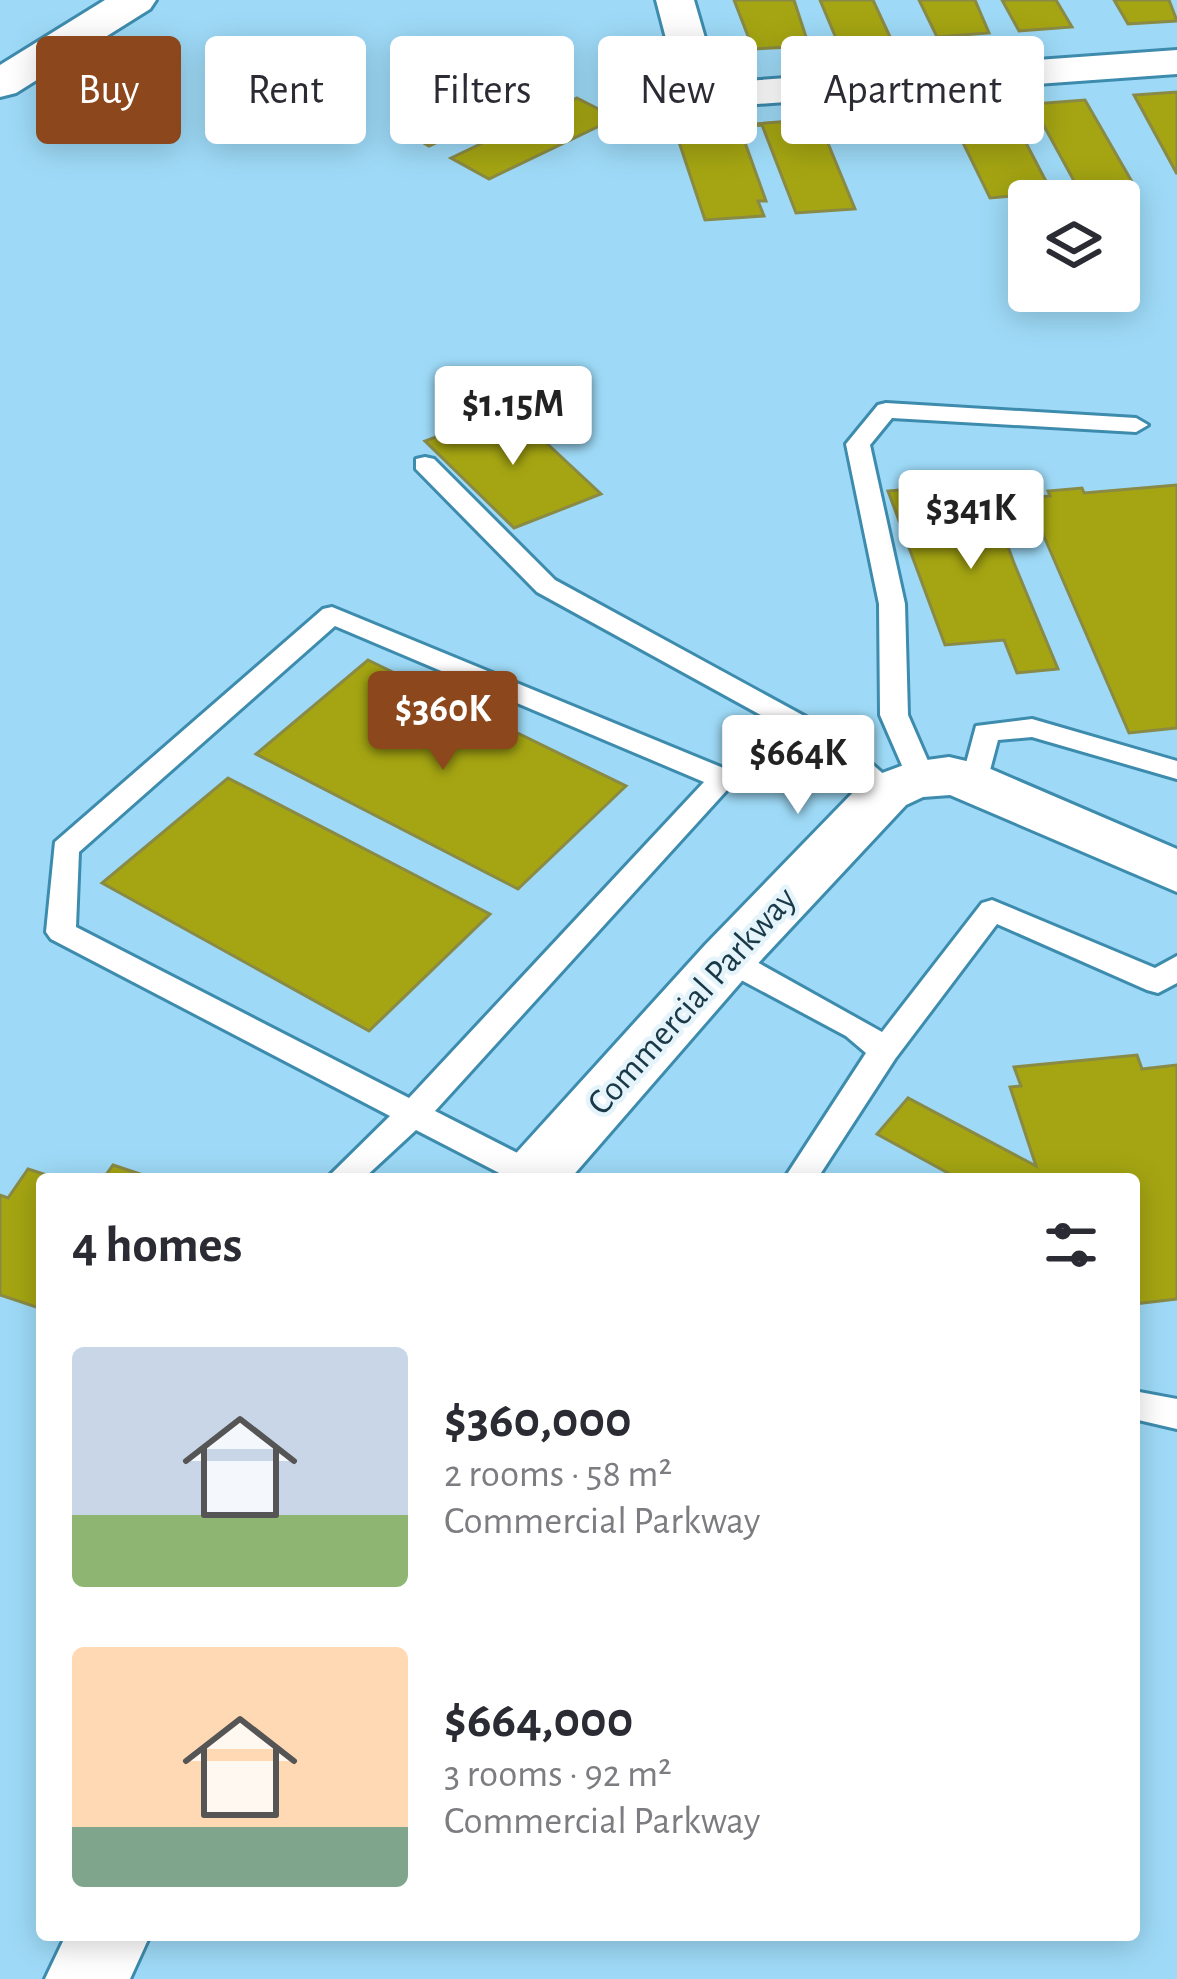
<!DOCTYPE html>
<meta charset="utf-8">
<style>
:root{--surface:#fff;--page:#f2f2f3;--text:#2b2b33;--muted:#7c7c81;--accent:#8c481c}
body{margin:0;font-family:"Alegreya Sans",sans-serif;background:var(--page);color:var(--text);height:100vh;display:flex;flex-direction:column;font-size:45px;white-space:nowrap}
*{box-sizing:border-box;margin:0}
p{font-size:39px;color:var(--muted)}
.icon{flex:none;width:66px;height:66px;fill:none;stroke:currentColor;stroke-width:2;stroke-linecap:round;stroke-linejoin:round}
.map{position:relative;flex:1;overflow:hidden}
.side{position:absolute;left:36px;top:1173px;width:1104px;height:768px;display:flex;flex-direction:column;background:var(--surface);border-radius:12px;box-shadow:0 6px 30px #0003}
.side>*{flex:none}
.guide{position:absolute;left:36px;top:36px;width:1107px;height:108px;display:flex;gap:24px}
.fabs{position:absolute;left:1008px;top:180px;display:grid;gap:24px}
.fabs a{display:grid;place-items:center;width:132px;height:132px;border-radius:12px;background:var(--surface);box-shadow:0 6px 30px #0003;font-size:60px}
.price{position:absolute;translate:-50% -102px;padding:0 27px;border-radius:12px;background:#fff;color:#222;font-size:39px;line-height:78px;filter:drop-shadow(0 3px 6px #0008)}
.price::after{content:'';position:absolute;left:50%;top:72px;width:36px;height:27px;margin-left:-18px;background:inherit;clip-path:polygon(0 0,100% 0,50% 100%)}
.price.current{background:var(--accent);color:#fff}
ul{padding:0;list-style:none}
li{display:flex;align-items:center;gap:36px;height:300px;padding:0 36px}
li span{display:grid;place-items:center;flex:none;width:336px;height:240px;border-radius:12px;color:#555}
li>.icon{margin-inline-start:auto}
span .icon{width:144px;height:144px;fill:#fffc;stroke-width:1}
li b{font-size:51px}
h2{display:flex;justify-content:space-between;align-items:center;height:144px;padding:0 36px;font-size:51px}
.tag{padding:0 42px;border-radius:12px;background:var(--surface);box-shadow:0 6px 30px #0003;font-size:42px;line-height:108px}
.tag.current{background:var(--accent);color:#fff}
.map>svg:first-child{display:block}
.building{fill:#a5a513;stroke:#898a45;stroke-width:3}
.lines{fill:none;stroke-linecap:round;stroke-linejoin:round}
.service-casing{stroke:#3d8bad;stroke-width:6}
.minor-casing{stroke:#3d8bad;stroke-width:6}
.motorway-casing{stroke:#3d8bad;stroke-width:6}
.service{fill:#fff;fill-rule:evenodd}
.minor{fill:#fff;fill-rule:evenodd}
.motorway{fill:#fff;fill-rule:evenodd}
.labels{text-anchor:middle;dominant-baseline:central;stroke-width:9;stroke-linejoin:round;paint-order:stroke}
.street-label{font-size:36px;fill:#193948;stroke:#e5f4fb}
</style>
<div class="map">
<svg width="1177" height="1979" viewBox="0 0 1177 1979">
<rect width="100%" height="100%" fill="#9edaf7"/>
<path class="building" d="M734,0H794L809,46L753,49Z
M820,0H873L891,39L838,43Z
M919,0H975L989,33L937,37Z
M1002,0H1056L1072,27L1019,31Z
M1114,0H1169L1177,21L1128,24Z
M518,68L556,87L429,146L393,125Z
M1177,92V174L1134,95Z
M577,98L616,118L489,179L451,158Z
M1085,100L1135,187L1080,192L1032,104Z
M1002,106L1013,118L1049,187L1044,188L1047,193L990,198L947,110Z
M818,119L855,209L796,213L762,125L732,128L736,138L743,137L766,201H758L764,216L705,220L675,130Z
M510,409L601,494L514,528L425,441Z
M984,482L1014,563L1058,669L1017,673L1004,640L945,645L888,491Z
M1177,485V728L1129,733L1036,518L1001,521L993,501L1050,496L1048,491L1082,488L1084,493Z
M368,660L626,786L518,889L256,754Z
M228,778L490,914L369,1031L102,883Z
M1137,1055L1142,1069L1177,1065V1299L1134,1304V1179H959L877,1134L908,1098L1036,1166L1010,1087L1021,1086L1014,1067Z
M113,1165L155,1179H103Z
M28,1169L59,1179H42V1309L0,1295V1195L8,1198Z"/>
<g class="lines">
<defs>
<path id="service" d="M886,403L1136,418L1148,425L1136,432L892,418L870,445L905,604L908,715L935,777L921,786L907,777L880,715L879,604L846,444L878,405Z
M425,457L434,459L555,580L839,735L896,785L900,792L896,799H876L819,747L537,592L416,469V459Z
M332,607L733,772L737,779L435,1111L545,1167L548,1179H511L416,1130L363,1179H326L390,1116L51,939L46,932L55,842L323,609ZM335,626L704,782L409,1098L76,927L79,852Z
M1032,719L1177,761V779L1032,737L998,740L985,789H965L961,782L976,726Z
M992,900L1155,968L1177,956V983L1158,993L1147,990L997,924L895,1059L817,1179H784L866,1053L846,1036L717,967L712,959L717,951H737L882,1032L982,903Z
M1134,1391L1177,1399V1429L1134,1419Z"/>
<path id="minor" d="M656,0H694L718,83L1177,50V74L701,108L687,105L681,96Z
M949,757L979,764L1177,849V892L950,795L923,797L906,805L748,974L570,1179H500L509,1161L706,944L866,779L912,762Z
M66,1935H150L130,1979H45Z"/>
<path id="motorway" d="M105,0H156L150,9L16,93L0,97V65Z"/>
</defs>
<use href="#service" class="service-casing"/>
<use href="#minor" class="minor-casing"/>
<use href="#motorway" class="motorway-casing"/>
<use href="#service" class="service"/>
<use href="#minor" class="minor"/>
<use href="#motorway" class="motorway"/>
</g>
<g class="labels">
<g class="street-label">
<text transform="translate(692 1001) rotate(-48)">Commercial Parkway</text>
</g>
</g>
</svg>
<div class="fabs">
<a><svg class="icon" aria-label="layers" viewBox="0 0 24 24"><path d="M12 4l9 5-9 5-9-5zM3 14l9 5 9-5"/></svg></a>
</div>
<b class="price" style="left:513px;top:468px">$1.15M</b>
<b class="price" style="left:971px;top:572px">$341K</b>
<b class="price current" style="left:443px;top:773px">$360K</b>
<b class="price" style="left:798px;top:817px">$664K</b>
<div class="guide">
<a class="tag current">Buy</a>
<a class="tag">Rent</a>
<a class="tag">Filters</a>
<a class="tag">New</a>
<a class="tag">Apartment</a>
</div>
<section class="side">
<h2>4 homes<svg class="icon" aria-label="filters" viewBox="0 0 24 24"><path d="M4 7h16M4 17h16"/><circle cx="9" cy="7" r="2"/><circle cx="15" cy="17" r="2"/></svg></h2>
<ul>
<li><span style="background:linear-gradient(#c9d6e8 70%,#8fb573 0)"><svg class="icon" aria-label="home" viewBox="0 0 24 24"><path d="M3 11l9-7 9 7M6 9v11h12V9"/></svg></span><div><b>$360,000</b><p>2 rooms · 58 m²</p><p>Commercial Parkway</p></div></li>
<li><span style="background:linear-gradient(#ffd9b3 75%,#7fa58c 0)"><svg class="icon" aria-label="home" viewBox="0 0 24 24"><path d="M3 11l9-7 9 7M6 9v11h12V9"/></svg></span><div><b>$664,000</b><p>3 rooms · 92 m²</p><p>Commercial Parkway</p></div></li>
</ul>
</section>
</div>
